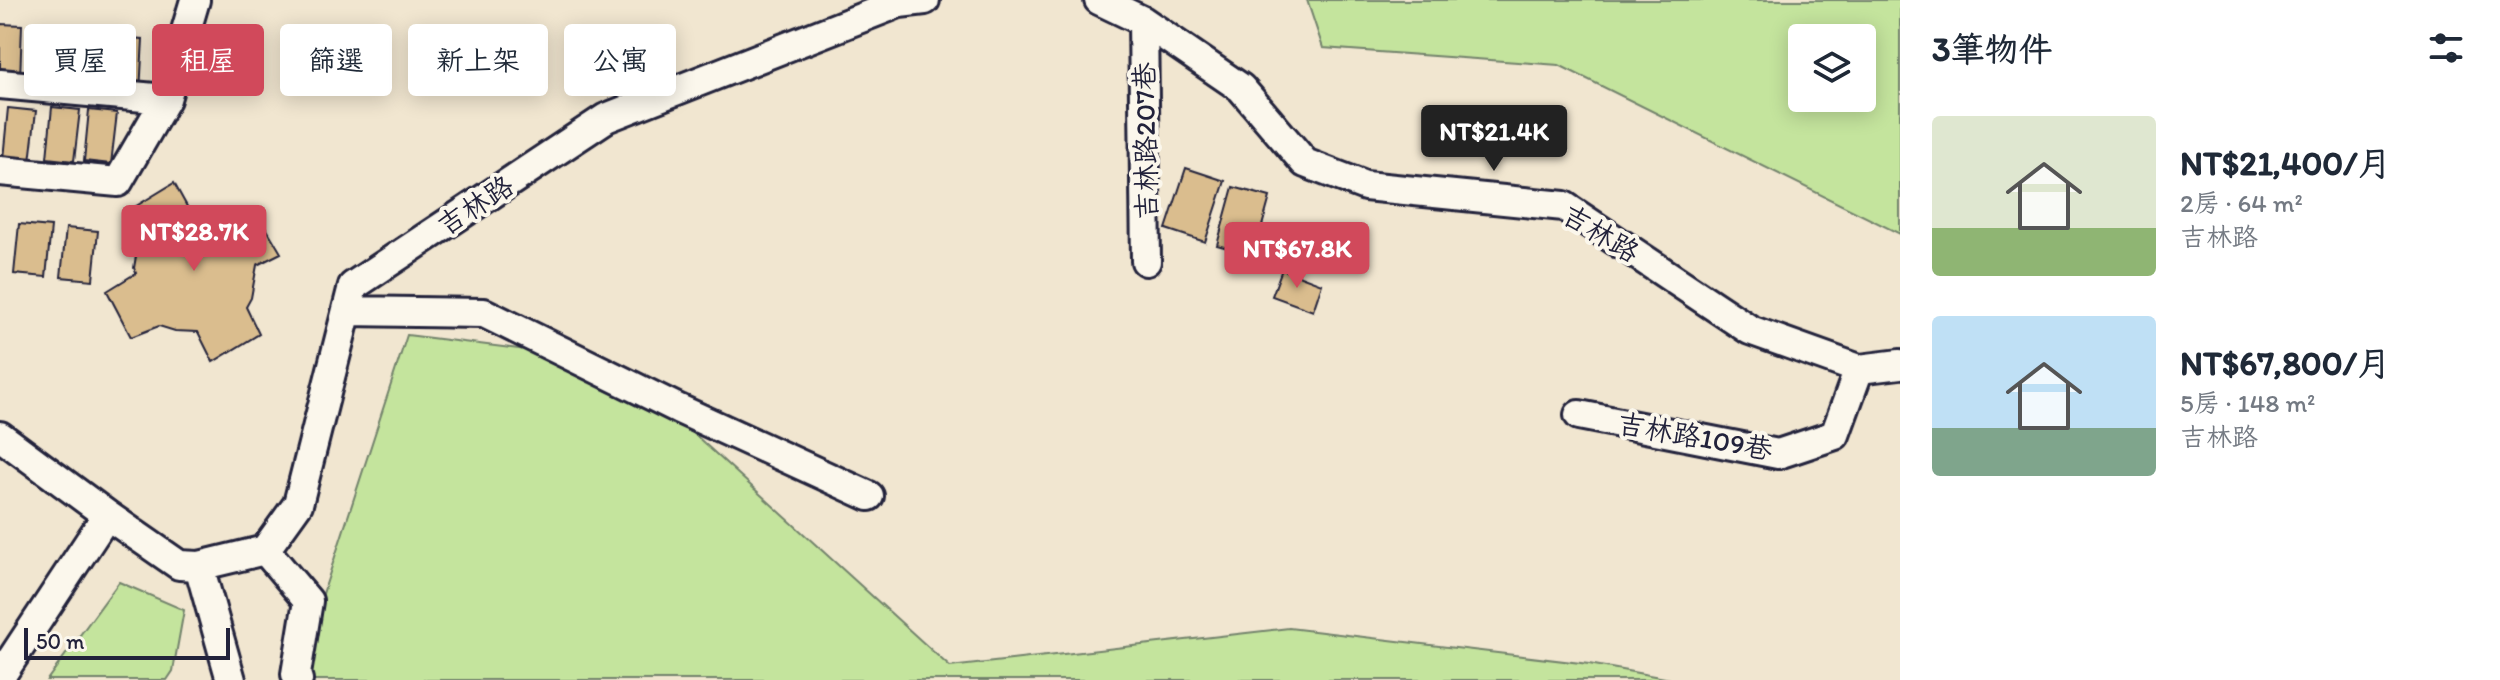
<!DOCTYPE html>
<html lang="zh-TW">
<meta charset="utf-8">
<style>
:root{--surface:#fff;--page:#f2f2f3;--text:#1f2937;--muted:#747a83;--accent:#d1495b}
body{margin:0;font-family:Itim,"LXGW WenKai TC",sans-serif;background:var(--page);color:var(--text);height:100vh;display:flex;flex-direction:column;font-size:30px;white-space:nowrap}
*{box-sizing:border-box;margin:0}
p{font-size:26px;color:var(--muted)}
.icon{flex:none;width:44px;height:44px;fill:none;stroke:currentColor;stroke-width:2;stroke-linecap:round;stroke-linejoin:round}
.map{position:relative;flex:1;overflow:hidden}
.sheet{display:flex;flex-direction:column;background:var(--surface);width:600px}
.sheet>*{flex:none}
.top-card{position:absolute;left:24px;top:24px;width:760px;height:72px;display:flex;gap:16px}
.fabs{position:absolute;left:1788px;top:24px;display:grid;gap:16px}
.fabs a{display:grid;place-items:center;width:88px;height:88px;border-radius:8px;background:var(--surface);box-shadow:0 4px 20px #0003;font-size:40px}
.scale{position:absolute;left:24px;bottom:20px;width:206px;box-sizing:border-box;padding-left:8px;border:4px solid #22223b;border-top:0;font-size:22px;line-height:28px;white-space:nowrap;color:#22223b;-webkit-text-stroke:6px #fbf7ec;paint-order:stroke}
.price{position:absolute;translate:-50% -68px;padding:0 18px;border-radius:8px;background:var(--accent);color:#fff;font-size:26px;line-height:52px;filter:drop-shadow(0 2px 4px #0008)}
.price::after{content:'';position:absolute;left:50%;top:48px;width:24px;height:18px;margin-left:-12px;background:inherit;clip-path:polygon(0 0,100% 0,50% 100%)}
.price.selected{background:#222;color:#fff}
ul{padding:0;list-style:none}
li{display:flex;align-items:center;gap:24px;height:200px;padding:0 32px}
li span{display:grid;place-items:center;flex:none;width:224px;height:160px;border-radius:8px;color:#555}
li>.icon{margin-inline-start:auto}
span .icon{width:96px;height:96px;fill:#fffc;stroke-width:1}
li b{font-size:34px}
h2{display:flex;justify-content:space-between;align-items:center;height:96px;padding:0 32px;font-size:34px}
.pill{padding:0 28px;border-radius:8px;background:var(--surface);box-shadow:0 4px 20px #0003;font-size:28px;line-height:72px}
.pill.selected{background:var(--accent);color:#fff}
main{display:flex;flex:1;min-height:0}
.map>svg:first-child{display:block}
.green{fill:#c4e49d;stroke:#73836c;stroke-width:2;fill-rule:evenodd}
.building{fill:#dabd8e;stroke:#22223b;stroke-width:2}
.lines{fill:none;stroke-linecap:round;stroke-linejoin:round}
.minor-casing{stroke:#22223b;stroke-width:34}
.minor{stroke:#fbf7ec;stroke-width:28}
.labels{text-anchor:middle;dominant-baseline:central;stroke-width:8;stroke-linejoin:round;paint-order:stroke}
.street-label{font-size:28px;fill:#22223b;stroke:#fbf7ec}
</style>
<main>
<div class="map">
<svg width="1900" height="680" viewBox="0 0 1900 680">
<rect width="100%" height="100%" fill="#f1e6d0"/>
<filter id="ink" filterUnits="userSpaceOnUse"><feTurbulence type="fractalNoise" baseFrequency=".0125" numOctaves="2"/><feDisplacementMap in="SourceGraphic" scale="16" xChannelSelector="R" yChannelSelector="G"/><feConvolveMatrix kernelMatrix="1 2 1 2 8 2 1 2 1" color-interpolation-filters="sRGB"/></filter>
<g filter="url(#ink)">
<path class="green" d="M1307,0H1900V234L1559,65L1323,48ZM1862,38V98H1802V38Z
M407,335L614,361L950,667L1289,628L1589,664L1676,680H295Z
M119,582L184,610L173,671L167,680H47Z"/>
<path class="building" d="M0,24L22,25L20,79L0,78Z
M73,28L102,29L99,82L71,81Z
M33,29L62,31L60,84L31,83Z
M114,37L143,39L140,92L111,91Z
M52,107L80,110L74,161L47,158Z
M8,108L36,111L30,162L3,159Z
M89,110L117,113L111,164L84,161Z
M1186,168L1225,181L1205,242L1166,229Z
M174,183L190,212L210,213L225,221L255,209L281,253L257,265L251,298L246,307L259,334L213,362L198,332L175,331L159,326L131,337L107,291L136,273L134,268L137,250L143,239L128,211Z
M1233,187L1270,197L1254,255L1217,245Z
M19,224L51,227L46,277L14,274Z
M66,228L98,231L93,280L61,277Z
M1282,269L1322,284L1313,311L1272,296Z"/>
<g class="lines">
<defs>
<path id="minor" d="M1099,0L1143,21L1241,88L1305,163L1365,186L1564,206L1750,330L1859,369L1900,364
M1143,21L1146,261
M0,84L166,99
M0,171L118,182L166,99L195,0
M347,311L484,313L679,409L869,496
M1579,415L1778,454L1835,435L1859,369
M0,436L107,515L179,565L199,566L265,550L298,504L353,286L606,118L899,3L925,0
M265,550L308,601L296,674L298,680
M199,566L231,680
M0,677L107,515"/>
</defs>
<use href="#minor" class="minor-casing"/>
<use href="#minor" class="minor"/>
</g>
</g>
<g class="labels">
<g class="street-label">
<text transform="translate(1145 141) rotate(-91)">吉林路207巷</text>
<text transform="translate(475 205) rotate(-33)">吉林路</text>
<text transform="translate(1601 233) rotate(31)">吉林路</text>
<text transform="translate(1695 436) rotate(10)">吉林路109巷</text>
</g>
</g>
</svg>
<div class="fabs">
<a><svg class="icon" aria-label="layers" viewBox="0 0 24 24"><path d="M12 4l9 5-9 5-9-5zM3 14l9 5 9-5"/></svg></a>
</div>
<div class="scale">50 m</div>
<b class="price selected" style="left:1494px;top:173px">NT$21.4K</b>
<b class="price" style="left:194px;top:273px">NT$28.7K</b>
<b class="price" style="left:1297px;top:290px">NT$67.8K</b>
<div class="top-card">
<a class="pill">買屋</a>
<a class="pill selected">租屋</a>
<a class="pill">篩選</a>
<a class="pill">新上架</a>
<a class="pill">公寓</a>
</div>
</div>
<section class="sheet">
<h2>3筆物件<svg class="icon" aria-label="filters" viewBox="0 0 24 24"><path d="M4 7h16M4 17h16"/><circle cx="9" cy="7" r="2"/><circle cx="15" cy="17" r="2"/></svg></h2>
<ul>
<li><span style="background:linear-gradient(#dfe7d0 70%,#8fb573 0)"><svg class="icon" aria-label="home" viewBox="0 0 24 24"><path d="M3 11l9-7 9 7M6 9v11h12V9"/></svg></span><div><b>NT$21,400/月</b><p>2房 · 64 m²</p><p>吉林路</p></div></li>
<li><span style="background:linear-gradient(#bfe0f5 70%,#7fa58c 0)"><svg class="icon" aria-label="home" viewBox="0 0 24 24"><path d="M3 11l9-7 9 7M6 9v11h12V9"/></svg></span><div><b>NT$67,800/月</b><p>5房 · 148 m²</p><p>吉林路</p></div></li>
</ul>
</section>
</main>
